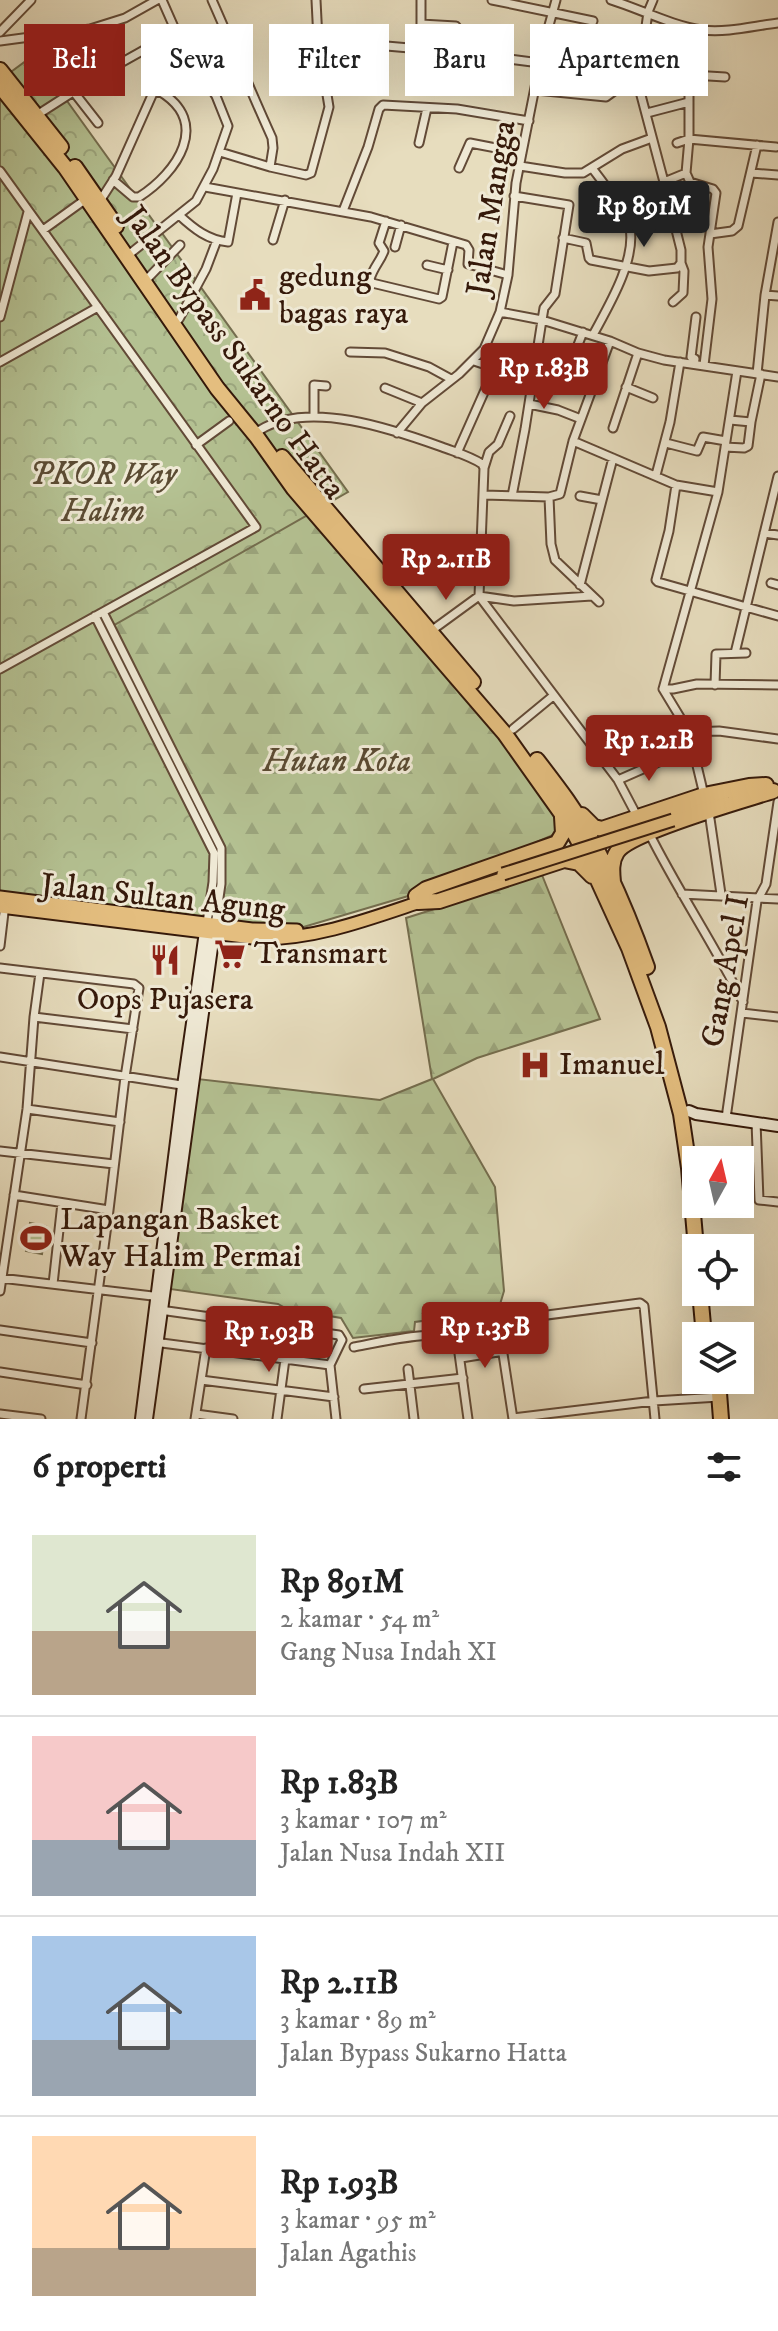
<!DOCTYPE html>
<html lang="id">
<meta charset="utf-8">
<style>
:root{--surface:#fff;--page:#f2f2f2;--text:#222;--muted:#767676;--line:#e0e0e0;--accent:#8f2418}
body{margin:0;font-family:"IM FELL DW Pica",serif;background:var(--page);color:var(--text);height:100vh;display:flex;flex-direction:column;font-size:30px;white-space:nowrap}
*{box-sizing:border-box;margin:0}
p{font-size:26px;color:var(--muted)}
.icon{flex:none;width:44px;height:44px;fill:none;stroke:currentColor;stroke-width:2;stroke-linecap:round;stroke-linejoin:round}
.map{position:relative;height:1419px;overflow:hidden}
.sheet{display:flex;flex-direction:column;background:var(--surface);flex:1}
.sheet>*{flex:none}
.hud{position:absolute;left:24px;top:24px;width:730px;height:72px;display:flex;gap:16px}
.needle{width:52px;rotate:8deg}
.tools{position:absolute;left:682px;top:1146px;display:grid;gap:16px}
.tools a{display:grid;place-items:center;width:72px;height:72px;border-radius:0px;background:var(--surface);box-shadow:0 8px 32px #0002;font-size:40px}
.price{position:absolute;translate:-50% -68px;padding:0 18px;border-radius:8px;background:var(--accent);color:#fff;font-size:26px;line-height:52px;filter:drop-shadow(0 2px 4px #0008)}
.price::after{content:'';position:absolute;left:50%;top:48px;width:24px;height:18px;margin-left:-12px;background:inherit;clip-path:polygon(0 0,100% 0,50% 100%)}
.price.current{background:#222;color:#fff}
ul{padding:0;list-style:none}
li{display:flex;align-items:center;gap:24px;height:200px;padding:0 32px}
li+li{border-top:2px solid var(--line)}
li span{display:grid;place-items:center;flex:none;width:224px;height:160px;border-radius:0px;color:#555}
li>.icon{margin-inline-start:auto}
span .icon{width:96px;height:96px;fill:#fffc;stroke-width:1}
li b{font-size:34px}
h2{display:flex;justify-content:space-between;align-items:center;height:96px;padding:0 32px;font-size:34px}
.pill{padding:0 28px;border-radius:0px;background:var(--surface);box-shadow:0 8px 32px #0002;font-size:28px;line-height:72px}
.pill.current{background:var(--accent);color:#fff}
.map>svg:first-child{display:block}
.grass{fill:#b4c192;stroke:#746d4e;stroke-width:2}
.forest{fill:url(#forest-firs);stroke:#746d4e;stroke-width:2}
.park{fill:url(#park-crowns);stroke:#746d4e;stroke-width:2}
.lines{fill:none;stroke-linecap:round;stroke-linejoin:round}
.street-casing{stroke:#624a37;stroke-width:11}
.secondary-casing{stroke:#35190a;stroke-width:14}
.primary-casing{stroke:#35190a;stroke-width:15}
.highway-casing{stroke:#35190a;stroke-width:18}
.street{stroke:#efe9d5;stroke-width:7}
.secondary{stroke:#efe9d5;stroke-width:10}
.primary{stroke:#e4be7f;stroke-width:11}
.highway{stroke:#e4be7f;stroke-width:14}
.primary-bridge-casing{stroke:#35190a;stroke-width:15;stroke-linecap:butt}
.primary-bridge{stroke:#e4be7f;stroke-width:11}
.labels{text-anchor:middle;dominant-baseline:central;stroke-width:6;stroke-linejoin:round;paint-order:stroke}
.street-label{font-size:32px;fill:#35190a;stroke:#efe9d5}
.poi-label{font-size:32px;fill:#35190a;stroke:#efe9d5;text-anchor:start}
.park-label{font-size:32px;font-style:italic;fill:#5b4b33;stroke:#efe9d5}
</style>
<div class="map">
<svg width="778" height="1419" viewBox="0 0 778 1419">
<defs>
<pattern id="forest-firs" width="22" height="20" patternUnits="userSpaceOnUse" patternTransform="scale(2)"><rect width="22" height="20" fill="#b4c192"/><path d="M5 1l3.5 6h-7zM16 11l3.5 6h-7z" fill="#9ba57d"/></pattern>
<pattern id="park-crowns" width="20" height="18" patternUnits="userSpaceOnUse" patternTransform="scale(2)"><rect width="20" height="18" fill="#b4c192"/><path d="M2 6a3 3 0 1 1 6 0M12 15a3 3 0 1 1 6 0" fill="none" stroke="#9ba57d"/></pattern>
</defs>
<rect width="100%" height="100%" fill="#e7ddbe"/>
<filter id="stains"><feTurbulence type="fractalNoise" baseFrequency=".0025" numOctaves="4"/><feColorMatrix values="0 0 0 0 .2 0 0 0 0 .09 0 0 0 0 .02 0 0 0 .5 -.17"/></filter>
<radialGradient id="worn" r=".72"><stop offset=".6" stop-color="#630" stop-opacity="0"/><stop offset="1" stop-color="#630" stop-opacity=".3"/></radialGradient>
<path class="grass" d="M30,1223L46,1226L42,1254L26,1251Z"/>
<path class="forest" d="M236,419L447,666L553,806L560,832L415,894L290,931L252,929L216,912L95,616Z
M542,875L600,1019L477,1058L433,1079L495,1187L504,1291L498,1311L415,1322L414,1331L353,1338L341,1318L287,1309L278,1304L170,1289L198,1079L380,1100L432,1079L406,918Z"/>
<path class="park" d="M34,55L348,492L104,631L218,851L221,883L215,924L0,895V80Z"/>
<g class="lines">
<defs>
<path id="street" d="M212,0C232,45 251,92 272,138L273,148L270,167
M421,0V24L456,26L458,29L455,52
M492,0L593,21
M611,0C640,9 673,26 702,30C727,33 753,26 778,23
M653,0L648,12L638,84L664,182
M0,32L31,0
M318,40L455,52L540,63
M0,41L90,29L125,18L157,0
M543,47L593,56
M536,90L606,97L617,89L668,79
M73,91L98,123
M647,113L689,102
M37,115L101,74L176,32
M419,143L427,108
M677,143L689,139L776,147
M220,152L270,167L306,175L311,173L329,107L318,40L316,0
M520,166L565,173H583L622,149L652,138
M459,168L470,143L522,153
M592,168C602,181 627,213 630,228C636,261 608,307 593,335
M0,171L256,527L0,669
M751,173L778,175
M205,187L371,217L466,245L469,250L468,264L508,275
M100,201L116,176L153,93L159,91C212,122 177,173 139,197H133L113,180
M343,211L368,147L379,109L383,105L457,109L529,121
M179,215C194,229 208,240 228,242L237,193
M386,221L379,243L384,251C380,262 374,266 370,279L372,283L439,299L442,297L453,242
M43,230L86,199
M710,234L732,231L738,226L757,145
M563,238L586,243L589,258L591,260L649,271L677,268L681,263V250L664,182L686,173
M273,240L285,200
M395,247L401,225
M132,252L196,201L213,169L228,126L216,96L177,34L162,0
M427,265L448,270
M149,277L180,245
M765,295L778,296
M673,302L683,293L684,271L681,263
M500,312L542,320L610,341L638,353L664,360L778,377
M0,317L28,212
M179,319L206,269L217,240
M350,352L385,353L429,367L451,379
M0,362L98,307
M694,364L695,359L691,357L696,317
M704,365L712,299L708,247L716,193L713,189L690,182L686,173L689,139V78L692,75L725,77
M757,374L765,295L778,222
M573,377L574,355L583,332
M626,387L653,398
M385,388L422,403
M529,404L558,410L581,419
M314,417V385L326,386
M730,420L751,422L761,374
M613,428L638,353
M260,430C309,400 392,429 442,447C455,452 470,456 482,464L484,468L479,596L618,780L638,818
M397,433L422,403L459,374L484,349L500,312L508,275L516,183L543,47L556,0
M573,441L676,485L718,492
M666,443L697,451L703,437L726,441
M196,445L229,421
M725,447L744,448L748,446L751,422
M457,453L493,372L492,367L474,361
M484,468L489,452L498,444L510,416
M656,475L670,422L680,362
M676,485L669,531L656,580L658,582L778,616
M484,495L549,497L560,494L573,441L610,341
M512,496L525,429L542,320L544,308L555,294L569,205L514,196
M580,496L602,500
M549,497L551,544L555,560L599,602
M764,533L778,535
M771,583L778,585
M580,585L613,458
M103,612L221,848V884L215,925
M95,616L214,853L213,882L207,923
M431,631L479,596L514,601L592,596
M735,653L778,476
M715,685L716,654L746,653
M663,689L718,492L737,371
M663,689L689,732L704,795
M663,689H673L697,684L778,685
M513,729L553,696
M689,732L719,731L778,739
M618,780L668,758
M709,812L721,894
M649,833C678,891 714,944 743,1002
M682,894L778,899
M0,946L5,904
M0,968L134,984L139,988L125,1077L109,1210L81,1419
M742,1013L778,1017
M34,1017L133,1029
M0,1057L188,1086
M27,1109L120,1122
M726,1118L757,901L766,884L778,802
M756,1122L759,1200L778,1202
M0,1151L114,1164
M14,1195L109,1210
M0,1278L161,1297
M53,1284L62,1203
M0,1291L27,1109L34,1017L40,973
M160,1310L339,1335L342,1340L330,1365L336,1419
M0,1330L92,1343
M154,1342L330,1365
M354,1347C376,1343 441,1328 457,1339L468,1419
M461,1358L504,1351
M408,1369L414,1419
M0,1372L87,1385
M201,1380L334,1397
M364,1389L463,1378
M0,1414L41,1419
M196,1414L233,1419
M513,1418L654,1401L719,1397
M195,1419L206,1348
M277,1419L285,1359
M513,1419L499,1328L501,1321L640,1303L644,1306L655,1419"/>
<path id="secondary" d="M689,1111L696,1114L778,1126
M141,1419L183,1086L205,932
M147,1419L214,933"/>
<path id="primary" d="M671,813L723,797
M0,897L252,929L297,930
M0,907L260,939C317,939 369,919 423,901"/>
<path id="highway" d="M0,70L61,147
M0,86L65,167L217,388L257,437L294,489L505,734L571,827L591,865L629,948L658,1027L681,1114L689,1168L696,1248
M75,167L116,226
M282,457L473,682
M537,760C547,773 557,786 567,800C601,848 627,911 647,967
M582,815L594,827L602,829L704,795L749,786L766,785
M613,882C612,872 611,861 617,852C630,832 745,800 773,791
M416,896L426,889L557,843L563,833L562,817
M418,902L439,901L564,860L579,863L592,876
M700,1292L704,1336
M718,1380L721,1419"/>
</defs>
<use href="#street" class="street-casing"/>
<use href="#secondary" class="secondary-casing"/>
<use href="#primary" class="primary-casing"/>
<use href="#highway" class="highway-casing"/>
<use href="#street" class="street"/>
<use href="#secondary" class="secondary"/>
<use href="#primary" class="primary"/>
<use href="#highway" class="highway"/>
<defs>
<path id="primary-bridge" d="M503,874L673,820"/>
</defs>
<use href="#primary-bridge" class="primary-bridge-casing"/>
<use href="#primary-bridge" class="primary-bridge"/>
</g>
<defs>
<symbol id="civic-bare" viewBox="-9 -9 18 18"><path d="M-.6-6.5H3V-4.5H.6V-3L4-1V1h2V6H-6V1h2V-1L-.6-3ZM-1.2 2.5V6h2.4V2.5Z" fill="#8f2418" stroke="#efe9d5" stroke-width="2.5" paint-order="stroke"/></symbol>
<symbol id="supermarket-bare" viewBox="-9 -9 18 18"><path d="M-6-5.5h2.5l.6 2H6L4.5 2H-2.5L-4.4-4H-6ZM-1.5 3.2a1.3 1.3 0 1 0 .1 0ZM3 3.2a1.3 1.3 0 1 0 .1 0Z" fill="#8f2418" stroke="#efe9d5" stroke-width="2.5" paint-order="stroke"/></symbol>
<symbol id="restaurant-bare" viewBox="-9 -9 18 18"><path d="M-5-6h1v4h1v-4h1v4h1v-4h1v5L-1.5 .5V6h-2V.5L-5-1ZM5-6V6H3V1.5H1.5Q1.5-4 5-6Z" fill="#8f2418" stroke="#efe9d5" stroke-width="2.5" paint-order="stroke"/></symbol>
<symbol id="hospital-bare" viewBox="-9 -9 18 18"><path d="M-5-5h3v3.5h4V-5h3V5h-3V1.5h-4V5h-3Z" fill="#8f2418" stroke="#efe9d5" stroke-width="2.5" paint-order="stroke"/></symbol>
<symbol id="stadium-bare" viewBox="-9 -9 18 18"><path d="M0-5a6.5 5 0 1 0 0 10a6.5 5 0 1 0 0-10ZM-3.5-1.8h7v3.6h-7Z" fill="#8f2418" stroke="#efe9d5" stroke-width="2.5" paint-order="stroke"/></symbol>
</defs>
<g fill-rule="evenodd">
<use href="#civic-bare" x="233" y="273" width="44" height="44"/>
<use href="#supermarket-bare" x="208" y="932" width="44" height="44"/>
<use href="#restaurant-bare" x="143" y="938" width="44" height="44"/>
<use href="#hospital-bare" x="513" y="1043" width="44" height="44"/>
<use href="#stadium-bare" x="14" y="1216" width="44" height="44"/>
</g>
<g class="labels">
<g class="street-label">
<text transform="translate(492 208) rotate(-81)">Jalan Mangga</text>
<text transform="translate(234 353) rotate(54)">Jalan Bypass Sukarno Hatta</text>
<text transform="translate(163 898) rotate(6)">Jalan Sultan Agung</text>
<text transform="translate(726 971) rotate(-80)">Gang Apel I</text>
</g>
<g class="poi-label">
<text x="279" y="277">gedung<tspan x="279" dy="37">bagas raya</tspan></text>
<text x="254" y="954">Transmart</text>
<text x="165" y="1000" text-anchor="middle">Oops Pujasera</text>
<text x="559" y="1065">Imanuel</text>
<text x="60" y="1220">Lapangan Basket<tspan x="60" dy="37">Way Halim Permai</tspan></text>
</g>
<g class="park-label">
<text x="103" y="475">PKOR Way<tspan x="103" dy="37">Halim</tspan></text>
<text x="337" y="762">Hutan Kota</text>
</g>
</g>
<rect width="100%" height="100%" filter="url(#stains)"/>
<rect width="100%" height="100%" fill="url(#worn)"/>
</svg>
<div class="tools">
<a><svg class="needle" viewBox="-14 -14 28 28"><path d="M0-13l5 13h-10z" fill="#e53935"/><path d="M0 13l5-13h-10z" fill="#767676"/></svg></a>
<a><svg class="icon" aria-label="locate" viewBox="0 0 24 24"><circle cx="12" cy="12" r="6"/><path d="M12 2v4M12 18v4M2 12h4M18 12h4"/></svg></a>
<a><svg class="icon" aria-label="layers" viewBox="0 0 24 24"><path d="M12 4l9 5-9 5-9-5zM3 14l9 5 9-5"/></svg></a>
</div>
<b class="price current" style="left:644px;top:249px">Rp 891M</b>
<b class="price" style="left:544px;top:411px">Rp 1.83B</b>
<b class="price" style="left:446px;top:602px">Rp 2.11B</b>
<b class="price" style="left:649px;top:783px">Rp 1.21B</b>
<b class="price" style="left:485px;top:1370px">Rp 1.35B</b>
<b class="price" style="left:269px;top:1374px">Rp 1.93B</b>
<div class="hud">
<a class="pill current">Beli</a>
<a class="pill">Sewa</a>
<a class="pill">Filter</a>
<a class="pill">Baru</a>
<a class="pill">Apartemen</a>
</div>
</div>
<section class="sheet">
<h2>6 properti<svg class="icon" aria-label="filters" viewBox="0 0 24 24"><path d="M4 7h16M4 17h16"/><circle cx="9" cy="7" r="2"/><circle cx="15" cy="17" r="2"/></svg></h2>
<ul>
<li><span style="background:linear-gradient(#dfe7d0 60%,#b9a48a 0)"><svg class="icon" aria-label="home" viewBox="0 0 24 24"><path d="M3 11l9-7 9 7M6 9v11h12V9"/></svg></span><div><b>Rp 891M</b><p>2 kamar · 54 m²</p><p>Gang Nusa Indah XI</p></div></li>
<li><span style="background:linear-gradient(#f6c9c9 65%,#9aa5b1 0)"><svg class="icon" aria-label="home" viewBox="0 0 24 24"><path d="M3 11l9-7 9 7M6 9v11h12V9"/></svg></span><div><b>Rp 1.83B</b><p>3 kamar · 107 m²</p><p>Jalan Nusa Indah XII</p></div></li>
<li><span style="background:linear-gradient(#a9c7e8 65%,#9aa5b1 0)"><svg class="icon" aria-label="home" viewBox="0 0 24 24"><path d="M3 11l9-7 9 7M6 9v11h12V9"/></svg></span><div><b>Rp 2.11B</b><p>3 kamar · 89 m²</p><p>Jalan Bypass Sukarno Hatta</p></div></li>
<li><span style="background:linear-gradient(#ffd9b3 70%,#b9a48a 0)"><svg class="icon" aria-label="home" viewBox="0 0 24 24"><path d="M3 11l9-7 9 7M6 9v11h12V9"/></svg></span><div><b>Rp 1.93B</b><p>3 kamar · 95 m²</p><p>Jalan Agathis</p></div></li>
</ul>
</section>
